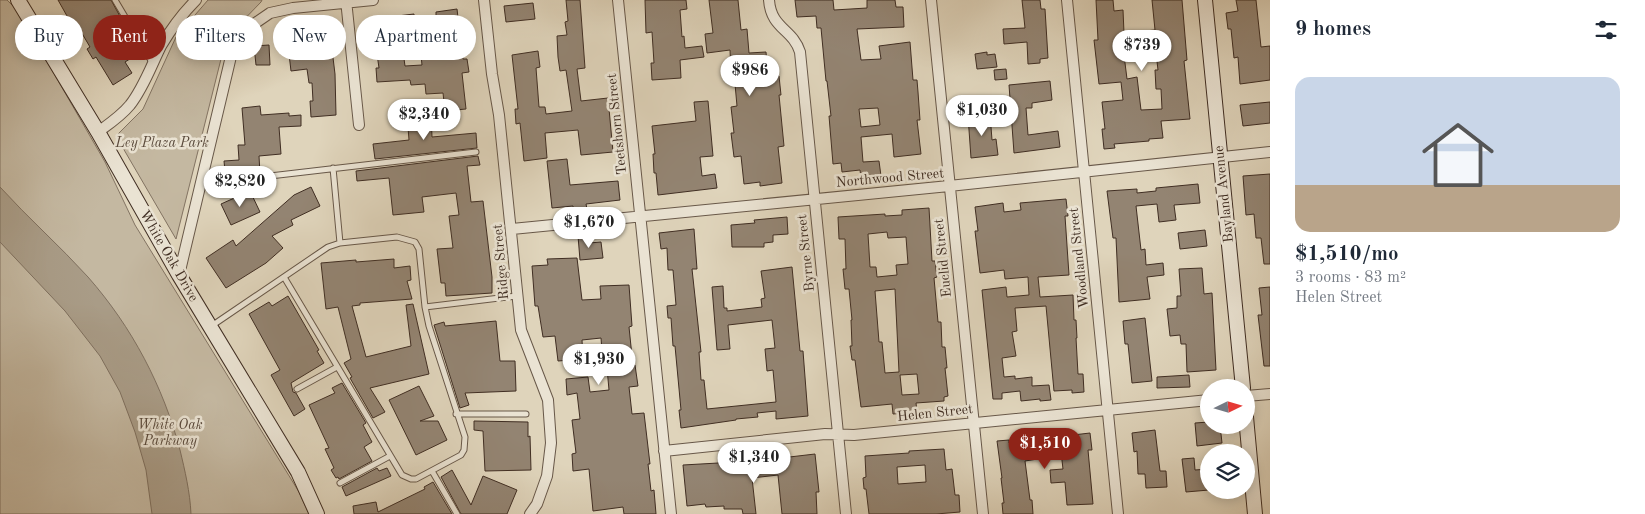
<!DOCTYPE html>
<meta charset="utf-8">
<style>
:root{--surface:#fff;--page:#f6f6f7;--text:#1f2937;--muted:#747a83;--accent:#8f2418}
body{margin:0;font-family:"Old Standard TT",serif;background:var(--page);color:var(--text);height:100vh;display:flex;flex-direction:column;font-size:19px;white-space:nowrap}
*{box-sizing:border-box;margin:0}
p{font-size:16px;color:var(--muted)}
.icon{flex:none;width:28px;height:28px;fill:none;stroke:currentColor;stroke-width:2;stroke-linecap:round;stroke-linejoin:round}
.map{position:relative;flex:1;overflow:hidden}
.details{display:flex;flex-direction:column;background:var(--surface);width:375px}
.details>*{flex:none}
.hud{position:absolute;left:15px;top:15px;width:475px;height:45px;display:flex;gap:10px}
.needle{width:32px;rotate:85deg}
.buttons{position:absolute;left:1200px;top:379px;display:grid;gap:10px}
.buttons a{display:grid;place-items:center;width:55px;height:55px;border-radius:50%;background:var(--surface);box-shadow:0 2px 12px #0003;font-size:25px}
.price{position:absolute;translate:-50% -42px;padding:0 11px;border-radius:18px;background:#fff;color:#222;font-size:16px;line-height:32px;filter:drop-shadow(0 1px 2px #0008)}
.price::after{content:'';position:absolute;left:50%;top:30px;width:15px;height:11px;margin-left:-8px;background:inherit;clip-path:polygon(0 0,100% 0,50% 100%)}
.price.on{background:var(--accent);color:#fff}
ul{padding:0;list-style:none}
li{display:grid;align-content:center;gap:10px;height:265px;padding:0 25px}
li span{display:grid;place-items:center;height:155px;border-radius:15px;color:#555}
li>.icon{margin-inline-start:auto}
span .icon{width:90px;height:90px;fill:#fffc;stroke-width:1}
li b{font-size:21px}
h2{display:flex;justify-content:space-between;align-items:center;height:60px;padding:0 25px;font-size:21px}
.pill{padding:0 18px;border-radius:22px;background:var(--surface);box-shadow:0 2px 12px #0003;font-size:18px;line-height:45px}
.pill.on{background:var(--accent);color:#fff}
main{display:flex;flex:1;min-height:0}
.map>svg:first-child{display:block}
.green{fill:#c4b8a1;stroke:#827362}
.water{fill:#a99c87;stroke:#7f705f}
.building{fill:#938472;stroke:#402e23;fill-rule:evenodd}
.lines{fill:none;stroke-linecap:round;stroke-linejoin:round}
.lane-casing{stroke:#685849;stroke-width:7}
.street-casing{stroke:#685849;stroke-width:12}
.secondary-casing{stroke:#402e23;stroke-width:16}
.lane{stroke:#eae3d3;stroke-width:5}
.street{stroke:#eae3d3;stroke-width:10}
.secondary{stroke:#eae3d3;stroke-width:14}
.labels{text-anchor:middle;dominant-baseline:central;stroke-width:5;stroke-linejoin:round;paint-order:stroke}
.street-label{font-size:14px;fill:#402e23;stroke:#eae3d3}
.park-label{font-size:14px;font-style:italic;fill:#5a4a3c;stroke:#eae3d3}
</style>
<main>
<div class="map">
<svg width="1270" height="514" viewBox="0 0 1270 514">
<rect width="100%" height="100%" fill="#dfd4bb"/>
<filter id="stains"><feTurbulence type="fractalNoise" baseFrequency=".004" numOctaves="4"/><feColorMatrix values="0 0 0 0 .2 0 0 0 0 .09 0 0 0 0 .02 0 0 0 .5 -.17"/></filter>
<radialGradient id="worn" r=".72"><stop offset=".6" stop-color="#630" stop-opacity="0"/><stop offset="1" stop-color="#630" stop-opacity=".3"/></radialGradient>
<path class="green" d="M0,0H7L15,8L38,46L105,162L135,225L299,492L309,514H0Z
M208,0H262L261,2L232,32L223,51L176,239L116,136L143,109L176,37Z"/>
<path class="water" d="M0,187C28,218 60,246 88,277C132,327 163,386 180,450C185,471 190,492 191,514H152L146,470L135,432L120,392L100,356L65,311L0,242Z"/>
<path class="building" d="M58,0H111L127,29L118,35L127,50L136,44L141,52L125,62L132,73L113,85L96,57L93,59L87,49L90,47L80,30L76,32Z
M566,0H580L585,68L577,69L581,101L608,98L613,152L581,155L578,130L545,133L547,158L524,161L520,123L516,124L515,109H518L512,55L538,51L540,67L536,68L539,107H545L546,114L572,111L566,70L560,71L558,57L557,36L567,35L565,22L568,21Z
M645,0H686L687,9L680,10L682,37L684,36L685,48L702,46L704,57L680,60L681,78L652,80L651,63H654L652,32L646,33Z
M709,0H738L741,30L747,29L749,53L766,52L768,77L779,76L781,95H779L784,146L778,147L782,183L760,186V182L744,184L741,156L734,157L731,133H734L731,107L737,106L734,73H731L730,50L707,53L705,34L713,33Z
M795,0H833L834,10L867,8V0H895L896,7H903L904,27L857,29L861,60L881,59L879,46L910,42L913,80H917L918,92L920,120H917L921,154L894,157L892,134L861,137L863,162L879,161L881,176L861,178L860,170L842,172L841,163L833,164L829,116H831L827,81H826L821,28H817L816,16L797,17ZM878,108L880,125L861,127L859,109Z
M1022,0H1040L1041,9H1045L1048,58L1040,59V63L1028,64L1027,42L1004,44L1003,29L1025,28Z
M1096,0H1113L1114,11L1123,10L1124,33L1155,30L1152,0H1182L1187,60L1184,61L1190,119L1161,121L1163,138L1149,139V141L1114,144L1115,148L1104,149L1102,129H1105L1102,102L1123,100L1121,82L1099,84L1094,40H1098ZM1155,44L1158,70H1155L1156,89H1161L1162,109L1141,110L1137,77L1127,79L1124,55L1131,54L1130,47Z
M1236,0H1256L1261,47L1270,46V80L1240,84L1238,57L1234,58L1231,29H1228L1226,13L1238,11Z
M533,3L535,19L506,22L504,6Z
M457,9L463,59H467L469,72L462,73L466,109L445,111L443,93L426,94L425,84L411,85L410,80L377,82L376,68H379L372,19L414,14V17L436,16V12ZM419,35L422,65L405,66L401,37Z
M329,25L335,74L336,115L311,117L310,101H313L312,83H309L307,69L291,71L289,54L314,50L311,27Z
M269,45L270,65H256L254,46Z
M987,52V55L995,54L997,67L977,69L975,54Z
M1006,69L1007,79L995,80L994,70Z
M1050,81L1052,100L1032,103V108H1026L1028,135L1058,131L1060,147L1014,153L1009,85Z
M708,101L713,156L700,157L702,176L715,174L717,188L658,195L656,173H654L653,154H655L652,126L696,121L694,102Z
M1270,102V123L1243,126L1240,105Z
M260,106L261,115L289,113V116L301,115V126L279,127L281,154L259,156L260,174H254V180L226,182L224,161L239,160L238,145H245L242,108Z
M431,113L432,137L476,133L477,148L375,159L373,144L409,140L407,115Z
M990,114L992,140L996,139L998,155L971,158L968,116Z
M478,156L480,165L467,166L471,202L483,201L492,277V293L446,296L445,283H441L437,249L453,248L449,216L459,215L456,193L422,197L424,212L393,215L389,178L357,181L356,171Z
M567,159L570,185L618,181L620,200L586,204L587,209L573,210V206L552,208L547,161Z
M1270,174V264H1264L1261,238H1256L1254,214L1246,215L1243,176Z
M1198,184L1200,203L1174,205L1176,220L1159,222L1157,204L1136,206L1141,250L1145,249L1146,265L1163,263L1164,275L1147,277L1150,299L1119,302L1116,238H1113L1107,191L1137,189V193L1156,191V188Z
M311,187L320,206L291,220L293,225L272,236L283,248L266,263L226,288L206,258L233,240L236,246L294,195Z
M250,191L260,212L231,225L221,204Z
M1066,199L1068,216H1065L1069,275L1038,277L1040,297L1073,295L1074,320H1076L1077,338H1076L1078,374H1083L1084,392L1072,393V390L1054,391L1046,306L1015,308L1017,331L1012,332L1016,356L1002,358L1004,377L1015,376V379L1032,377V386L1049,385L1051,400L1040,401V399L1021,401L1020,391L1002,393V399H993L982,290L1006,287L1007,297L1029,295L1028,277L1005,279L1004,270L980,273L975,231H978L975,207L1003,203L1004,212L1021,210L1020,203Z
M929,208L932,261H935L937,277L934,278L938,322H941L942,347H945L947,368H945L948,396L944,397V401L916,403L917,412L893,414L892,404L861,407L855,360H852L850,346H852L851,320H852L849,289H845L843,269H846L845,239H839L838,217L885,214V216L902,215V210ZM887,232L888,238L906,237L908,264L896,265L897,275L877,277L876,267H870L868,234ZM895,289L899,372L885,373L882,342H879L875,291ZM917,374L919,394L902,395L900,375Z
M787,217L788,234L773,235V242L764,243V247H732L731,225L755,223L754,220Z
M694,229L697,269H692L701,352H699L701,380H704L707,409L776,402L773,370L767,371L765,349L775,348L772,320L728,325L730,349L717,350L712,287L723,286L724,308H727V311L762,307L761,299L765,298L761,271L792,267L800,351H803L808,416L776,419V411L757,413L758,417L736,419V420L681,428L679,410H681L675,346H673L671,318H668L667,306L676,305L673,270H668L667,248L661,249L659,233Z
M1205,230L1207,246L1180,249L1178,233Z
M589,235V243L601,242L603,258L580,260L578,236Z
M577,258L582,300L601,299L600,286L629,285L632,326L629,327L633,366L635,365L638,386L629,387L632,414L644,413L650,464H648L651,491L654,490L656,514H624L623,507L593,511L589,469L573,471L572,454L576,453L572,420L580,419L577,393L567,395L566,379L588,377L590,392L609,390L607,368H611L609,351H602L601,338L582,340L583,359L558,361L555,336L543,337L538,306H535L532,266L548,265L547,259Z
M394,259V268L410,266L411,280L407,281L412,299L360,303V305L352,306L366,357L411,346L406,305L413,304L429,374L370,388L385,412L373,418L350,378L352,377L344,363L351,359L338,307L326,309L321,263L356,260V262Z
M1202,268L1204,294L1212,293L1216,370L1187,372L1186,344H1181L1180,335L1170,336L1167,309L1177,308V296H1181L1179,269Z
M1270,287V366H1264L1258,315H1262L1259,288Z
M288,296L319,350L317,351L324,363L291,383L293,392L296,393L305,409L294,416L271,375L280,370L249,314L269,302L272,306Z
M1145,318L1152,381L1132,383L1128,344H1125L1123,321Z
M496,321L500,361H515L516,391L465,393L469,405L460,408L434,325L444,322L445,326Z
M1189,375L1190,387L1157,388V377Z
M342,383L366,423L363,425L372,442L364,447L372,461L339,479L338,477L336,478L331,470L334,468L325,449L329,448L309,405L335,393L332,388Z
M419,386L434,416L420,421H438L447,440L416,455L389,400Z
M474,421L528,422V437L530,436L531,470L485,471L483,431L474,430Z
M1209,422V425H1220L1222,443L1197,446L1195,423Z
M1044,430H1055L1056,437L1090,433L1092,450H1088L1093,504L1067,505L1065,482L1051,483L1050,470L1063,469L1061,452L1043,453L1044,458L1025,461L1030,500H1032L1033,514H1003L1002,503H1004L1001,478H1002L997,441L1009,440V443L1045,439Z
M1155,430L1160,471H1166L1167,487L1146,488L1145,474H1138L1137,451L1134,452L1132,433Z
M944,449L946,470L952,469L955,495H959L960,512L936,514H869L866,489H864L863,478L866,477L865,456L909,453V451ZM925,465L926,482L898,484L897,467Z
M815,454L819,492H816L817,514H782L778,475L752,478L756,514H743L742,509H724V506L706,507L705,504L687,506L683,465L736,462V460L750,458L751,464L781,460V458Z
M1194,458L1195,470L1209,469V490L1186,492L1182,459Z
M377,468L379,471L387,468L391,476L346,496L342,487Z
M452,470L471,505L483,476L517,490L507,514H461L441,477Z
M433,482L452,514H354L353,506L376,502L378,512L425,489L424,487Z"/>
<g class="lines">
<defs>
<path id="lane" d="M115,0L153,64
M333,168L340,243
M270,176L476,152
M425,307L517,296
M210,327L328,247L340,243L397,237L415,242L419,249L425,307L429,326L465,437L464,450L461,455L416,479H411L402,475L284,277
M297,389L337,367
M456,414H526
M432,471L457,514
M340,483L390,456"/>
<path id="street" d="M346,0L359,125
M484,0L492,74L499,115L521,330L548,400L551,443L547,476L537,504L530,514
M618,0L671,514
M769,0C771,29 793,29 800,52L846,514
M931,0L983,514
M1067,0L1118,514
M98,132C109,124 121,116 130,105C144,87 151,66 161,46C171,29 182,14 196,0
M512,229L949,186L1270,152
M179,275L228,69L232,52L242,36L254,24L270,13L293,8L373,0
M1246,396L1270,394
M664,451L825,434L854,435L1209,400"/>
<path id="secondary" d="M18,0L98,132L179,275L298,472L317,514
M1205,0L1243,388
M1246,417L1255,514"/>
</defs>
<use href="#lane" class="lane-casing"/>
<use href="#street" class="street-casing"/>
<use href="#secondary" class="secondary-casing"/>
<use href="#lane" class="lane"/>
<use href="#street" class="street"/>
<use href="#secondary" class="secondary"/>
</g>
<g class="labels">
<g class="street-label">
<text transform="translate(617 124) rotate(-96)">Teetshorn Street</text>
<text transform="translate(890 178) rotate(-5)">Northwood Street</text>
<text transform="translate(1224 194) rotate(-96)">Bayland Avenue</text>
<text transform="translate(806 253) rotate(-96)">Byrne Street</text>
<text transform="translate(169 256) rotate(60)">White Oak Drive</text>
<text transform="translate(943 258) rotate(-96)">Euclid Street</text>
<text transform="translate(1079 258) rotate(-96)">Woodland Street</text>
<text transform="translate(501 262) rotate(-95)">Ridge Street</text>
<text transform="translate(935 413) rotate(-6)">Helen Street</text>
</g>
<g class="park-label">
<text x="162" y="143">Ley Plaza Park</text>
<text x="170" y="425">White Oak<tspan x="170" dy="16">Parkway</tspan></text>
</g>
</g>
<rect width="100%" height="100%" filter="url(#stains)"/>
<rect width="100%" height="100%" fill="url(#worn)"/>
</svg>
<div class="buttons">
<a><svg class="needle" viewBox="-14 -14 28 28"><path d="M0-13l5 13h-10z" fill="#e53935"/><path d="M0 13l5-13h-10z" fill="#747a83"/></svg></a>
<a><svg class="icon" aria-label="layers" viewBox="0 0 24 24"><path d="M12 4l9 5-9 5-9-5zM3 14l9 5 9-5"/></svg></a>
</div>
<b class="price" style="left:1142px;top:72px">$739</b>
<b class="price" style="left:750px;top:97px">$986</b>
<b class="price" style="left:982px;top:137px">$1,030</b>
<b class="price" style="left:424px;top:141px">$2,340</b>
<b class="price" style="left:240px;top:208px">$2,820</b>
<b class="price" style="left:589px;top:249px">$1,670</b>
<b class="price" style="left:599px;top:386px">$1,930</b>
<b class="price on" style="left:1045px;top:470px">$1,510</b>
<b class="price" style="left:754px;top:484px">$1,340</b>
<div class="hud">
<a class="pill">Buy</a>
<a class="pill on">Rent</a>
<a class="pill">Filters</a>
<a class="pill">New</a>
<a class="pill">Apartment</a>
</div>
</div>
<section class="details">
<h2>9 homes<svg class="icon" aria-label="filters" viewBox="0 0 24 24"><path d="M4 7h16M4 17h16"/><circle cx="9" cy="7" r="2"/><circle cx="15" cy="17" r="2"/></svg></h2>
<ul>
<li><span style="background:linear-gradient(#c9d6e8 70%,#b9a48a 0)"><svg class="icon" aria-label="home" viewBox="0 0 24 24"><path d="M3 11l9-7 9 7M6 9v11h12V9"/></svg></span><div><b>$1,510/mo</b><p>3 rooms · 83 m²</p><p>Helen Street</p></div></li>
</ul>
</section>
</main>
